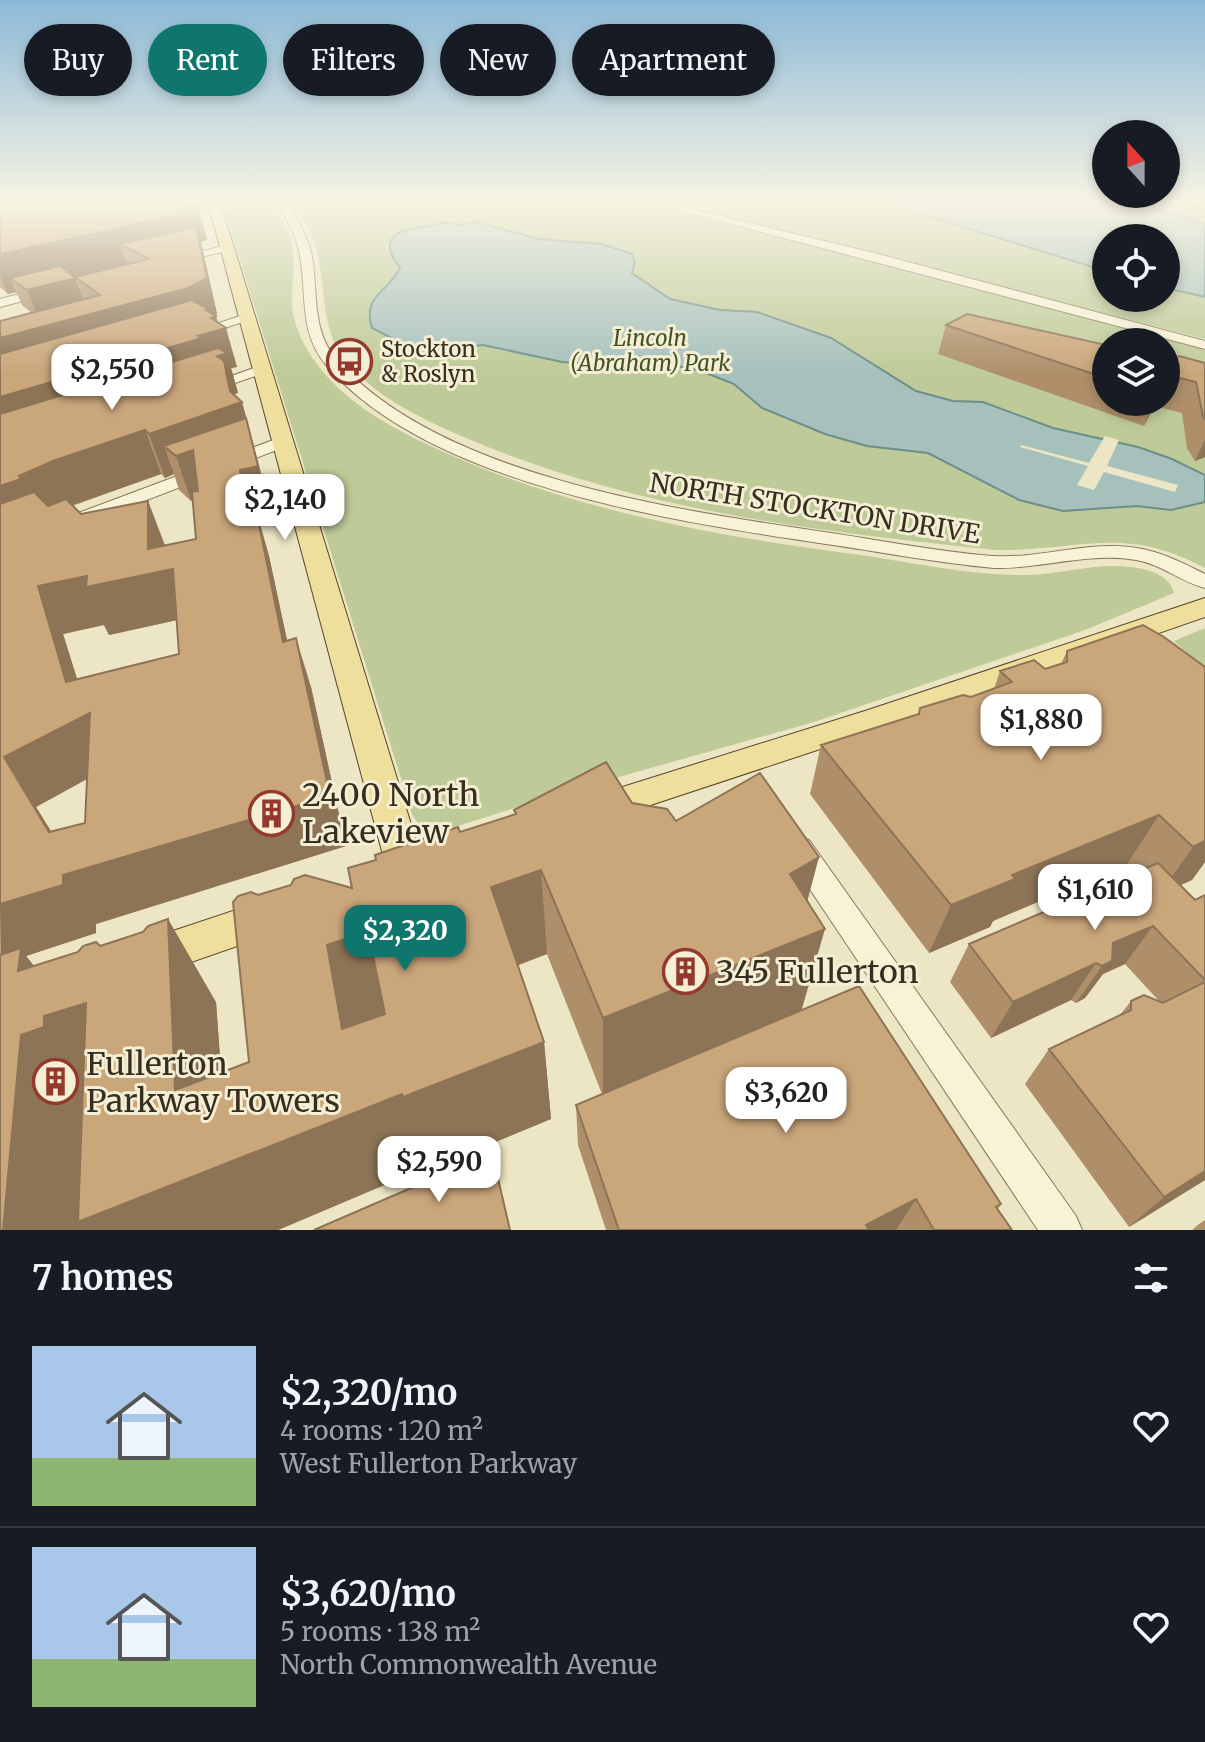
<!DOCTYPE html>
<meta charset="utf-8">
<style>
:root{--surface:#171b24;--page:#242831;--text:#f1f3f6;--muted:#9ea1a6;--line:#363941;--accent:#0f766e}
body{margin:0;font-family:Merriweather,serif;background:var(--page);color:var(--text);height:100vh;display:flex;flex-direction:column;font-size:30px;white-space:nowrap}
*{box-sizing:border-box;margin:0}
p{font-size:26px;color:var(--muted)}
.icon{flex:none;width:44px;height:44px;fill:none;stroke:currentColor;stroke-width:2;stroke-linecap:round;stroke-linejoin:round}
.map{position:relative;height:1230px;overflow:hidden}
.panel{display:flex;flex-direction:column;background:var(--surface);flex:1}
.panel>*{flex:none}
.banner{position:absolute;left:24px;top:24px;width:800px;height:72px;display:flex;gap:16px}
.needle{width:52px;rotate:339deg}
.controls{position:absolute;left:1092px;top:120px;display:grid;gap:16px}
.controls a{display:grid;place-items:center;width:88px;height:88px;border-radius:50%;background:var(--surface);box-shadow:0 4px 12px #0003;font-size:40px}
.price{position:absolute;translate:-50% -68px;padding:0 18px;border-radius:16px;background:#fff;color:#222;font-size:26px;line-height:52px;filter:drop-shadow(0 2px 4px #0008)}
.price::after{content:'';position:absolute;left:50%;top:48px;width:24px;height:18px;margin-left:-12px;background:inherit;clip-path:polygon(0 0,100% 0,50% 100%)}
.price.active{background:var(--accent);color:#fff}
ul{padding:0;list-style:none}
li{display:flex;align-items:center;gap:24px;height:200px;padding:0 32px}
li+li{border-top:2px solid var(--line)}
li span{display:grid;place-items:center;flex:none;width:224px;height:160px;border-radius:0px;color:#555}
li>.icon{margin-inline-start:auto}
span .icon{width:96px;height:96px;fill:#fffc;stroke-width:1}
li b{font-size:34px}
h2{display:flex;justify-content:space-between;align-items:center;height:96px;padding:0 32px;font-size:34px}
.tag{padding:0 28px;border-radius:36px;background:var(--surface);box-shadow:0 4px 12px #0003;font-size:28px;line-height:72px}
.tag.active{background:var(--accent);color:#fff}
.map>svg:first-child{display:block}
.green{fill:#beca98;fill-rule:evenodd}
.water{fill:#a6c0bc;stroke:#6d8e8a;stroke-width:2}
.pier{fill:#ede6c4}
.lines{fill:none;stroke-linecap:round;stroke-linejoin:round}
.minor-casing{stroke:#87785b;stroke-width:2}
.major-casing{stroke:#55452f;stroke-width:2}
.highway-casing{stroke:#55452f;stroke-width:2}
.minor{fill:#f8f2d7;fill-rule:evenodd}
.major{fill:#efdf9d;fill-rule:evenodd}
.highway{fill:#d9b158;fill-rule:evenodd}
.wall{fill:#ae8f6a;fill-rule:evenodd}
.shaded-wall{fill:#8d7456}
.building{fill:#caa67b;stroke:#8d7456;stroke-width:2;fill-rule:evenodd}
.labels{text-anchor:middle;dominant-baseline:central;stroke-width:6;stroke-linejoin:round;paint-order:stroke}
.far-park-label{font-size:22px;font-style:italic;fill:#425326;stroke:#f4efd4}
.far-poi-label{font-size:22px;fill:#372e1f;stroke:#f4efd4;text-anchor:start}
.street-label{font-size:26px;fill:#372e1f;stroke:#f4efd4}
.near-poi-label{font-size:32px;fill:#372e1f;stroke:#f4efd4;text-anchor:start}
</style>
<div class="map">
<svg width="1205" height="1230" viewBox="0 0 1205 1230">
<rect width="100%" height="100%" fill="#ede6c4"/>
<path class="green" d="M222,202H270C279,214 289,229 292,244C296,261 292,281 292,299C291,320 302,343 314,360C343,402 390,427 435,448C569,510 715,536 861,555C915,563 973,576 1028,575C1064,574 1101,561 1137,568C1151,570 1171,577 1174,593L1085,630L814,722L562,793L445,830L419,825L412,814Z
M292,202H637L902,268L1205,350V568C1123,524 1080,551 996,550C819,532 636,510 471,440C426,421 377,399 345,360C317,324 328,278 313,238C309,225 299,213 292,202ZM1106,342H1166V402H1106Z
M667,202H1177L1205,209V339ZM1106,238H1166V298H1106Z
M1205,628V670L1174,641Z"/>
<path class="water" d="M881,202H1136L1205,224V297L1166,288V238H1106V271Z
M446,222L459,225L476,222L538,239L602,244L632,254L635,263L632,273L670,299L720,310L757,312L831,338L916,391L953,401L983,402L1053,428L1138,447L1172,459L1205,475V502L1171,510L1137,506L1063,511L1019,500L928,453L867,446L825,434L762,408L734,384L701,371L659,362L617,366L562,362L483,345L439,350L401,343L372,328C362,295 387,294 400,268C368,226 419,230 446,222Z"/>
<path class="pier" d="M1105,436L1119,440L1107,466L1178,485L1175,492L1104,472L1094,490L1077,485L1088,466L1020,447L1021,445L1089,463Z"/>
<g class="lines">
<defs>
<path id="minor" d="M276,202H286C297,218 308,236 312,256C318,291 311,331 337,360C441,478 683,511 831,533C885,541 939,552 993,556C1041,559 1089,540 1137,548C1162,552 1183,563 1205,574V588C1181,582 1161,564 1136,560C1089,552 1041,569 994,568C938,563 882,552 826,544C677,522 429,485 327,366C297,332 308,291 299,251C295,233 286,217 276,202Z
M647,202H663L874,253L1205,341V349Z
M226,245L232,248L230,250L176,263L170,260Z
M46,287L50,288V294L0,307V299Z
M240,316L252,319L193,338L186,334Z
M262,365L269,369L267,372L206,393L198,388Z
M281,437L287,438L289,442L287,446L87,523L80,525L70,519L73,515Z
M799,837L809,840L1076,1216L1082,1230H1038L789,858L785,849L789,840Z"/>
<path id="major" d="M208,202H220L425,870L419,881L406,886L393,881L387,870Z
M1205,598V617L890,726L593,824L581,820L575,810L581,800L868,710Z
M272,898L286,903L292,916L286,929L148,977L134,972L128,958L134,944Z"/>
<path id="highway" d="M1185,202H1205V210L1188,205Z"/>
</defs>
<use href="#minor" class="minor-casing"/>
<use href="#major" class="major-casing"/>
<use href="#highway" class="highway-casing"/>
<use href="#minor" class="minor"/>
<use href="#major" class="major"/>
<use href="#highway" class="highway"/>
</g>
<path class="wall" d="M0,202H197L207,240L201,242L217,314L215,315L237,367L231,368L238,393L234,394L242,402L271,511L257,514L269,556L287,641L311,687L346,846L96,924V933L26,956L34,966L100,946L216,1002L221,1073L249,1062L258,895L352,888L460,832L515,814L514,810L632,803L676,821L808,902L801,1010L1001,1204L998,1209L1012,1230H606L578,1145L576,1105L602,1094L547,954L518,965L544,1042L551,1119L428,1170L427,1167L278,1230H0L32,313L22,305L16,292L8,294L0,287ZM161,474L165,478L174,474L179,490L191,501L193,500L196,539L165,545L148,501L81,514L72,506ZM177,620L179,654L77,679L63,634L104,625L109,635ZM87,779L85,823L51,831L36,807Z
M946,325L1106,345V402H1166V358L1205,363V457L1195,461L1187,448L1182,413L1155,406L1144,426L938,354Z
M1067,651L1205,667V862L1192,880L1180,885L1195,900L1205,895V1180L1129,1227L1025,1084L1049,1049L1120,1015L1131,1001H1159L1125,964L1103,974L1085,998L1076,1003L1071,1000L991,1038L950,982L969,944L1136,872L1127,864L993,921L990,927L929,953L810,794L821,745L918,715L920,708L971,697L994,689L1000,671L1045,669L1061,664Z
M1205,1220V1230H1192L1199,1224Z"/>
<path class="shaded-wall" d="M177,202H197L207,240L201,242L217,314L212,317L216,316L220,330L226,328L237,367L231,368L238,393L234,394L242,402L271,511L257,514L269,556L298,691L283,642L246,512L240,470L252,445L208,495L191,501L176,456L164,446L174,474L165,478L149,434L234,404L0,446V338L188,288L149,259L120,244L128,265L75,278L85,305L38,317L27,290L10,278L16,292L8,294L0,276V254Z
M1154,402H1156L1144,426Z
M145,430L161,474L73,505L0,540V486L53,461Z
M1205,440V457L1195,461Z
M148,501L191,617L109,635L104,625L63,634L88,714L90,713L116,763L36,807L75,871L296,638L311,687L346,846L96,924V933L26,956L68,1008L86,1003L175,1090L168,919L216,1002L228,1163L342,1029L327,945L368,931L402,1094L544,1042L551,1119L428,1170L427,1167L278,1230H3L0,904L49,832L4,757L66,682L38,586L148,549Z
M1159,815L1127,864L993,921L990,927L929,953L951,905L1012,875Z
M1205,825V862L1192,880L1159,895L1193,847Z
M819,857L797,940L825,929L801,1012L603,1096V1018L790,874Z
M541,870L547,954L503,971L491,887Z
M1153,926L1125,964L1103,974L1085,998L1076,1003L1102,966L1113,943Z
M1096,963L1071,1000L991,1038L1013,1002Z
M1205,1171V1180L1129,1227L1164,1197Z
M916,1199L896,1230H863L866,1225Z"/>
<path class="building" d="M0,202H190L198,205L191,207L192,212L0,254Z
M196,227L207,278L188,288L0,338V321L100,295L75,277L149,259L120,244Z
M60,266L76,278L27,290L10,278Z
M192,300L209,309L206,310L216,316L211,318L226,328L198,336L202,338L0,397V354Z
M967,314L1106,345V378L946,325Z
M218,348L227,353L217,356L224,361L230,391L242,402L149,434L145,430L53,461L19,476L21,479L0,486V414Z
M1179,356L1205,363V420L1203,416L1196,382L1168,375L1166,379V358L1176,360Z
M246,418L258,466L240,470L246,512L256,510L283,642L296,638L330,796L63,875V885L0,904V504L34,492L48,506L66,499L81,514L148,501V549L196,539L192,492L198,491L193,450L176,456L164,446ZM173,569L179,654L66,682L38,586L87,576L86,587ZM90,713L85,823L49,832L4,757Z
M1143,625L1164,637L1205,667V841L1193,847L1159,815L1012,875L1015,879L951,905L821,745L919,714L920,708L963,695L971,697L1012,682L1000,671L1034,660L1045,669L1067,662V651Z
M606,762L632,803L667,809L676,821L760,773L819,857L790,874L825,929L603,1018L541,870L491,887L544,1042L403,1097L402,1094L78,1222L86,1003L44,1016V1027L21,1035L3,1230H0V955L21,948L18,971L78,952L83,946L96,942L100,946L143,932L148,926L168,919L175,1090L249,1062L233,902L238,896L251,892L258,895L291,885L294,879L305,875L352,888L348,868L376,860L375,855L458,827L460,832L516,814L514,810ZM368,931L385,1014L342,1029L327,945Z
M1158,863L1195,900L1205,895V980L1153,926L1113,943L1112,961L1102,966L1096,963L1013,1002L969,944Z
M1205,982V1171L1164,1197L1049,1049L1131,1010V1001L1144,995L1163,1003Z
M859,986L1001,1204L996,1207L1012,1230H934L916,1199L866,1225L869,1230H619L576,1105Z
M492,1153L510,1230H314Z"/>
<linearGradient id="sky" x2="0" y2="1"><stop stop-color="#8db9d6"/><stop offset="0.54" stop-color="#f7f4e4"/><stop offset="1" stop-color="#f7f4e4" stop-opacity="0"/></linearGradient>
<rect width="1205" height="374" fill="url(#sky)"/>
<defs>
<symbol id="bus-ring" viewBox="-11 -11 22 22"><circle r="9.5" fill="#f4efd4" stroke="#94392d" stroke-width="1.5"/><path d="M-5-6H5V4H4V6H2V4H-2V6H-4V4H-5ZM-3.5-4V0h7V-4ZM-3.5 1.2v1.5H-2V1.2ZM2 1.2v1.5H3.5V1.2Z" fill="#94392d"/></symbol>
<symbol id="building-ring" viewBox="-11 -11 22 22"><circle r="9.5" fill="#f4efd4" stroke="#94392d" stroke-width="1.5"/><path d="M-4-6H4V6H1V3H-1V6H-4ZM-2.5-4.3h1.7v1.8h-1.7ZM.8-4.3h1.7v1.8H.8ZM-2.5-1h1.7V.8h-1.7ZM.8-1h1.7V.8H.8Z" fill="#94392d"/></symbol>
</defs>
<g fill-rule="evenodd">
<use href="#bus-ring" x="324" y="336" width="51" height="51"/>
<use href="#building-ring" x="246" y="788" width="51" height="51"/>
<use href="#building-ring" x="660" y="946" width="51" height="51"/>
<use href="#building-ring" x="30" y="1056" width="51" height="51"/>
</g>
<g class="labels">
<g class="far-park-label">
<text x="650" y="338">Lincoln<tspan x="650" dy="25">(Abraham) Park</tspan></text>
</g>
<g class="far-poi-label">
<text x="381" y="349">Stockton<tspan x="381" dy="25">&amp; Roslyn</tspan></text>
</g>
<g class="street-label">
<text transform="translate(815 508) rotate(9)">NORTH STOCKTON DRIVE</text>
</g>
<g class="near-poi-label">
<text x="302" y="795">2400 North<tspan x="302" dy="37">Lakeview</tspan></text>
<text x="716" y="972">345 Fullerton</text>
<text x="86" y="1064">Fullerton<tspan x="86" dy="37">Parkway Towers</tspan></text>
</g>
</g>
</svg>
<div class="controls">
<a><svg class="needle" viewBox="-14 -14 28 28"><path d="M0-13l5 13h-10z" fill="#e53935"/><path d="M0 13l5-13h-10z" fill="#9ea1a6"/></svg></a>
<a><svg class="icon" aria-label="locate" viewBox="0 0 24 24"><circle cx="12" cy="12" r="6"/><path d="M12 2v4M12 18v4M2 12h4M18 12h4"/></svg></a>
<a><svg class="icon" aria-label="layers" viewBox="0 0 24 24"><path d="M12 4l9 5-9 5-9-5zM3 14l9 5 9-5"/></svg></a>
</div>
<b class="price" style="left:112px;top:412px">$2,550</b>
<b class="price" style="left:285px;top:542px">$2,140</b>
<b class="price" style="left:1041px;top:762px">$1,880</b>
<b class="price" style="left:1095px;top:932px">$1,610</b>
<b class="price active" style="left:405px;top:973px">$2,320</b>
<b class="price" style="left:786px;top:1135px">$3,620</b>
<b class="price" style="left:439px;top:1204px">$2,590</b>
<div class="banner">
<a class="tag">Buy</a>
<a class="tag active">Rent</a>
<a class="tag">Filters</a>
<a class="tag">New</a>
<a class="tag">Apartment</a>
</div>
</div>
<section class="panel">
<h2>7 homes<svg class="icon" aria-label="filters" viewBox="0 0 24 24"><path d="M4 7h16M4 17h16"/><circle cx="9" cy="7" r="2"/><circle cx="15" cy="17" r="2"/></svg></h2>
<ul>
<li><span style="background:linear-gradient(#a9c7e8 70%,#8fb573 0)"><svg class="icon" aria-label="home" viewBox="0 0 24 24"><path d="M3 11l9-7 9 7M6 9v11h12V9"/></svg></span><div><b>$2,320/mo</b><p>4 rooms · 120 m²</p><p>West Fullerton Parkway</p></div><svg class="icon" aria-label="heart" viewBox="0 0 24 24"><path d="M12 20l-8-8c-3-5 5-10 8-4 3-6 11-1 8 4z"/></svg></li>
<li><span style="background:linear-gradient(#a9c7e8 70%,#8fb573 0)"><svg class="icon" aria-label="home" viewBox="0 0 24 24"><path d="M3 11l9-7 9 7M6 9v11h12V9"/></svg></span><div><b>$3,620/mo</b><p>5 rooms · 138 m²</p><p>North Commonwealth Avenue</p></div><svg class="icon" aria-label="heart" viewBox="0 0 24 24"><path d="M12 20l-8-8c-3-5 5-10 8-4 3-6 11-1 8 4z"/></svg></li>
</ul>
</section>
